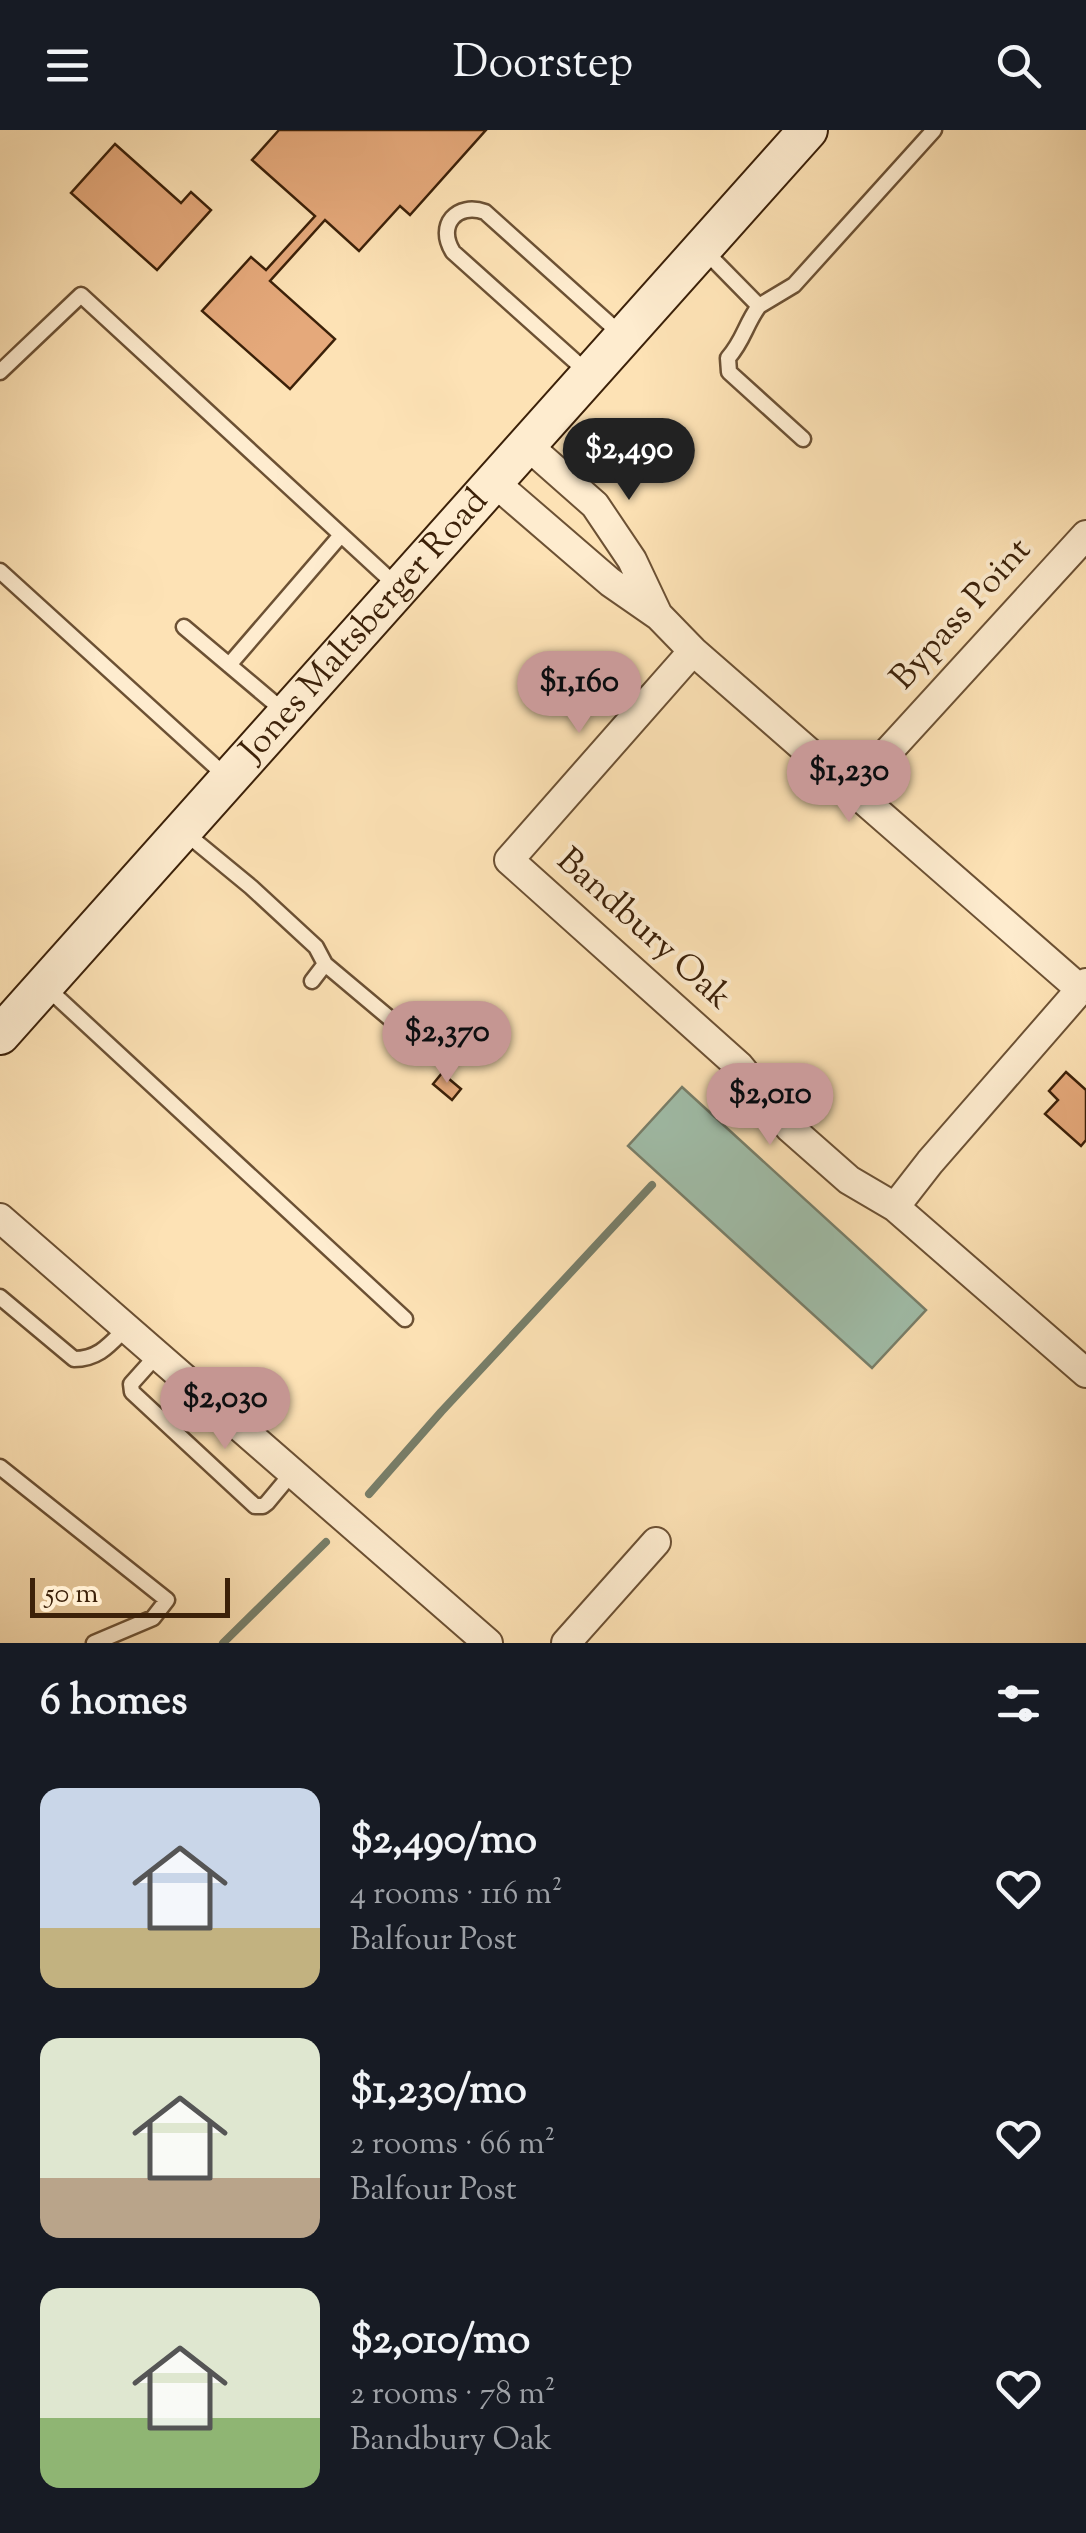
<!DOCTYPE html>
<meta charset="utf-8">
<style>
:root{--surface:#171b24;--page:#20242c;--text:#f1f3f6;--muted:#9ea1a6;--accent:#c59692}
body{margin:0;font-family:"Sorts Mill Goudy",serif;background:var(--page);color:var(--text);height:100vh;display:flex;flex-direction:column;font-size:38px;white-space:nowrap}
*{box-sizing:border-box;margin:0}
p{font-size:32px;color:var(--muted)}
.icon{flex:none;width:55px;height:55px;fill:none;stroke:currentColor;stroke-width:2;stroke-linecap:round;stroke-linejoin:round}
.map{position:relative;height:1513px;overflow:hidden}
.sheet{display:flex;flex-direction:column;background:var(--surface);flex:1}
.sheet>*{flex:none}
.scale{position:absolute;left:30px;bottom:25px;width:200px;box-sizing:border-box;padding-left:10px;border:5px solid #3c2109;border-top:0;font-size:28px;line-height:35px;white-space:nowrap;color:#3c2109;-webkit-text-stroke:8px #feeccf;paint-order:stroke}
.price{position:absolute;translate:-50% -85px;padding:0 22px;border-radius:35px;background:var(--accent);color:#111;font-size:32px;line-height:65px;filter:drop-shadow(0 2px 5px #0008)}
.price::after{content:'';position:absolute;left:50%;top:60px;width:30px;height:22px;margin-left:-15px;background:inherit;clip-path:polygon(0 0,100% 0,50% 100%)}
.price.current{background:#222;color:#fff}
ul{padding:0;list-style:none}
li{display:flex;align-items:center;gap:30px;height:250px;padding:0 40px}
li span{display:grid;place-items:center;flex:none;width:280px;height:200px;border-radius:20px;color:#555}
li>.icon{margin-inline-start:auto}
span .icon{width:120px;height:120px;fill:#fffc;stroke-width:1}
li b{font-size:42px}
h2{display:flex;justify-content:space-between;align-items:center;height:120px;padding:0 40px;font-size:42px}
header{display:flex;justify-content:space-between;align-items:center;height:130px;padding:0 40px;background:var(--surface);font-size:45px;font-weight:600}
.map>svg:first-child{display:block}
.water{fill:#a0beaa;stroke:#787f6a;stroke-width:2.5}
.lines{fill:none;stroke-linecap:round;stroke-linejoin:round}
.stream{stroke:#787f6a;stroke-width:8}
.building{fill:#e5a97b;stroke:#3c2109;stroke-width:2.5}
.lane-casing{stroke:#6c5134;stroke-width:19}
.street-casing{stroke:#6c5134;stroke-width:32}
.secondary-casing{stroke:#3c2109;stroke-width:42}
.lane{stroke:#feeccf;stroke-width:14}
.street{stroke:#feeccf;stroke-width:28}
.secondary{stroke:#feeccf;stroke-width:38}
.labels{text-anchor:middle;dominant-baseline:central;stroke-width:8;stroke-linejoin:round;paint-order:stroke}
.street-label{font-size:35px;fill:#3c2109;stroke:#feeccf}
</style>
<header><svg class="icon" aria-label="menu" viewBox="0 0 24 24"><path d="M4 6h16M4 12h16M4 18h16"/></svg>Doorstep<svg class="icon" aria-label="search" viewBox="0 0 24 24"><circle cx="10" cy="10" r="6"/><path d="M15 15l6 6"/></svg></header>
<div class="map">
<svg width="1086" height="1513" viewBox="0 0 1086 1513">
<rect width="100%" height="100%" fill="#fde2b5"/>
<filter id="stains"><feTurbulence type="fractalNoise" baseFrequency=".002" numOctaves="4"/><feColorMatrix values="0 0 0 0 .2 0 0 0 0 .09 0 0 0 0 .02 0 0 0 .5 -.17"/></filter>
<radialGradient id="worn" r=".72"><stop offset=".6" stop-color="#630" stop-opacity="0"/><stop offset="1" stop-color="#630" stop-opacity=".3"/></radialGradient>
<path class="water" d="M682,957L926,1180L872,1238L628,1016Z"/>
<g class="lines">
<path class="stream" d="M369,1364L441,1282L652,1055
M223,1513L326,1412"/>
</g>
<path class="building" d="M279,0H486L410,85L400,76L359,121L325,90L270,151L335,209L290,259L202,181L251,127L266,140L315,86L252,30Z
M115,14L181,73L191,62L211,80L157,140L71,63Z
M1066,942L1086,960V1010L1081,1016L1045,984L1058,970L1049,961Z
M442,943L461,959L452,970L433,954Z"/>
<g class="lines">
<defs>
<path id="lane" d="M703,119L759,176L794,155L934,0
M759,176C745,195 744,210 728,228L729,242L803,309
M0,242L81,165L399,458
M587,242L453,122C436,95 457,72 485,82L623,206
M0,441L229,649
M184,497L286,583
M229,535L341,405
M183,701L251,757L316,817L325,834L312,851
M325,834L431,923
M45,856L405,1189
M0,1167L74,1229C99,1229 110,1214 126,1198
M157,1225L131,1254L132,1262L255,1376H263L267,1373L292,1343
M0,1337L167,1470L153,1488L94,1513"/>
<path id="street" d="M527,315L595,375L632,430L658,485
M494,352L610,452L659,486L693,521L1080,859
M693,521L509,730L739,936L790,998L849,1050L895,1077L1086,1243
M853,660L1086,405
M895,1077L930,1032L1086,853
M0,1088L488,1513
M566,1513L656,1412"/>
<g id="secondary">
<path id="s1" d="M0,905L808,0"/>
</g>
</defs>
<use href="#lane" class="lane-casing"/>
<use href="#street" class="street-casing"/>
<use href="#secondary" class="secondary-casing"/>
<use href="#lane" class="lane"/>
<use href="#street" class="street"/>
<use href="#secondary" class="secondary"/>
</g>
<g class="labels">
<g class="street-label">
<text transform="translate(962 485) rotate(-48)">Bypass Point</text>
<text stroke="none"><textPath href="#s1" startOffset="548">Jones Maltsberger Road</textPath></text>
<text transform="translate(643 800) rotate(42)">Bandbury Oak</text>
</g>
</g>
<rect width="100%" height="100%" filter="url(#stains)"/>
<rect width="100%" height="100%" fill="url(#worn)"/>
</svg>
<div class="scale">50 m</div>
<b class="price current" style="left:629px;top:373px">$2,490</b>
<b class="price" style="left:579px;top:606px">$1,160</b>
<b class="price" style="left:849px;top:695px">$1,230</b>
<b class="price" style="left:447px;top:956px">$2,370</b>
<b class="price" style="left:770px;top:1018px">$2,010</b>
<b class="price" style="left:225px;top:1322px">$2,030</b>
</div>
<section class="sheet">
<h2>6 homes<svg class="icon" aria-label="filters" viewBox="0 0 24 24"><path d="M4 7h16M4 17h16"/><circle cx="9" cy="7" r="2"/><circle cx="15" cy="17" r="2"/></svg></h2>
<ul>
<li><span style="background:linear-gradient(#c9d6e8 70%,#c2b280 0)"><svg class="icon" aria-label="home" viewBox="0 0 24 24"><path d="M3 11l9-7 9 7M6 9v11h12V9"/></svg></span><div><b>$2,490/mo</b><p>4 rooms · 116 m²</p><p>Balfour Post</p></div><svg class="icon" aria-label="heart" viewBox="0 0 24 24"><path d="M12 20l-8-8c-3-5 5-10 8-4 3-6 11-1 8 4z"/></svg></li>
<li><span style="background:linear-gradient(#dfe7d0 70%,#b9a48a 0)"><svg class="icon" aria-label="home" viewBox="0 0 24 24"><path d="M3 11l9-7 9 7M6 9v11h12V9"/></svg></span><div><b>$1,230/mo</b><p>2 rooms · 66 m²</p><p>Balfour Post</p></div><svg class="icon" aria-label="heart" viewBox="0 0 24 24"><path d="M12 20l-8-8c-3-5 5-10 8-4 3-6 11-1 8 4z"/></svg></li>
<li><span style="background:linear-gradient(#dfe7d0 65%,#8fb573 0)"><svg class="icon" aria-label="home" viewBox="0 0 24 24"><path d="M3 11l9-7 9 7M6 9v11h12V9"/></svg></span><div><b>$2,010/mo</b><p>2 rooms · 78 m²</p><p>Bandbury Oak</p></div><svg class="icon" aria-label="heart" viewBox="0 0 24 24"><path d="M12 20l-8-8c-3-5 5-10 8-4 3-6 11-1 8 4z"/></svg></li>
</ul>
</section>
